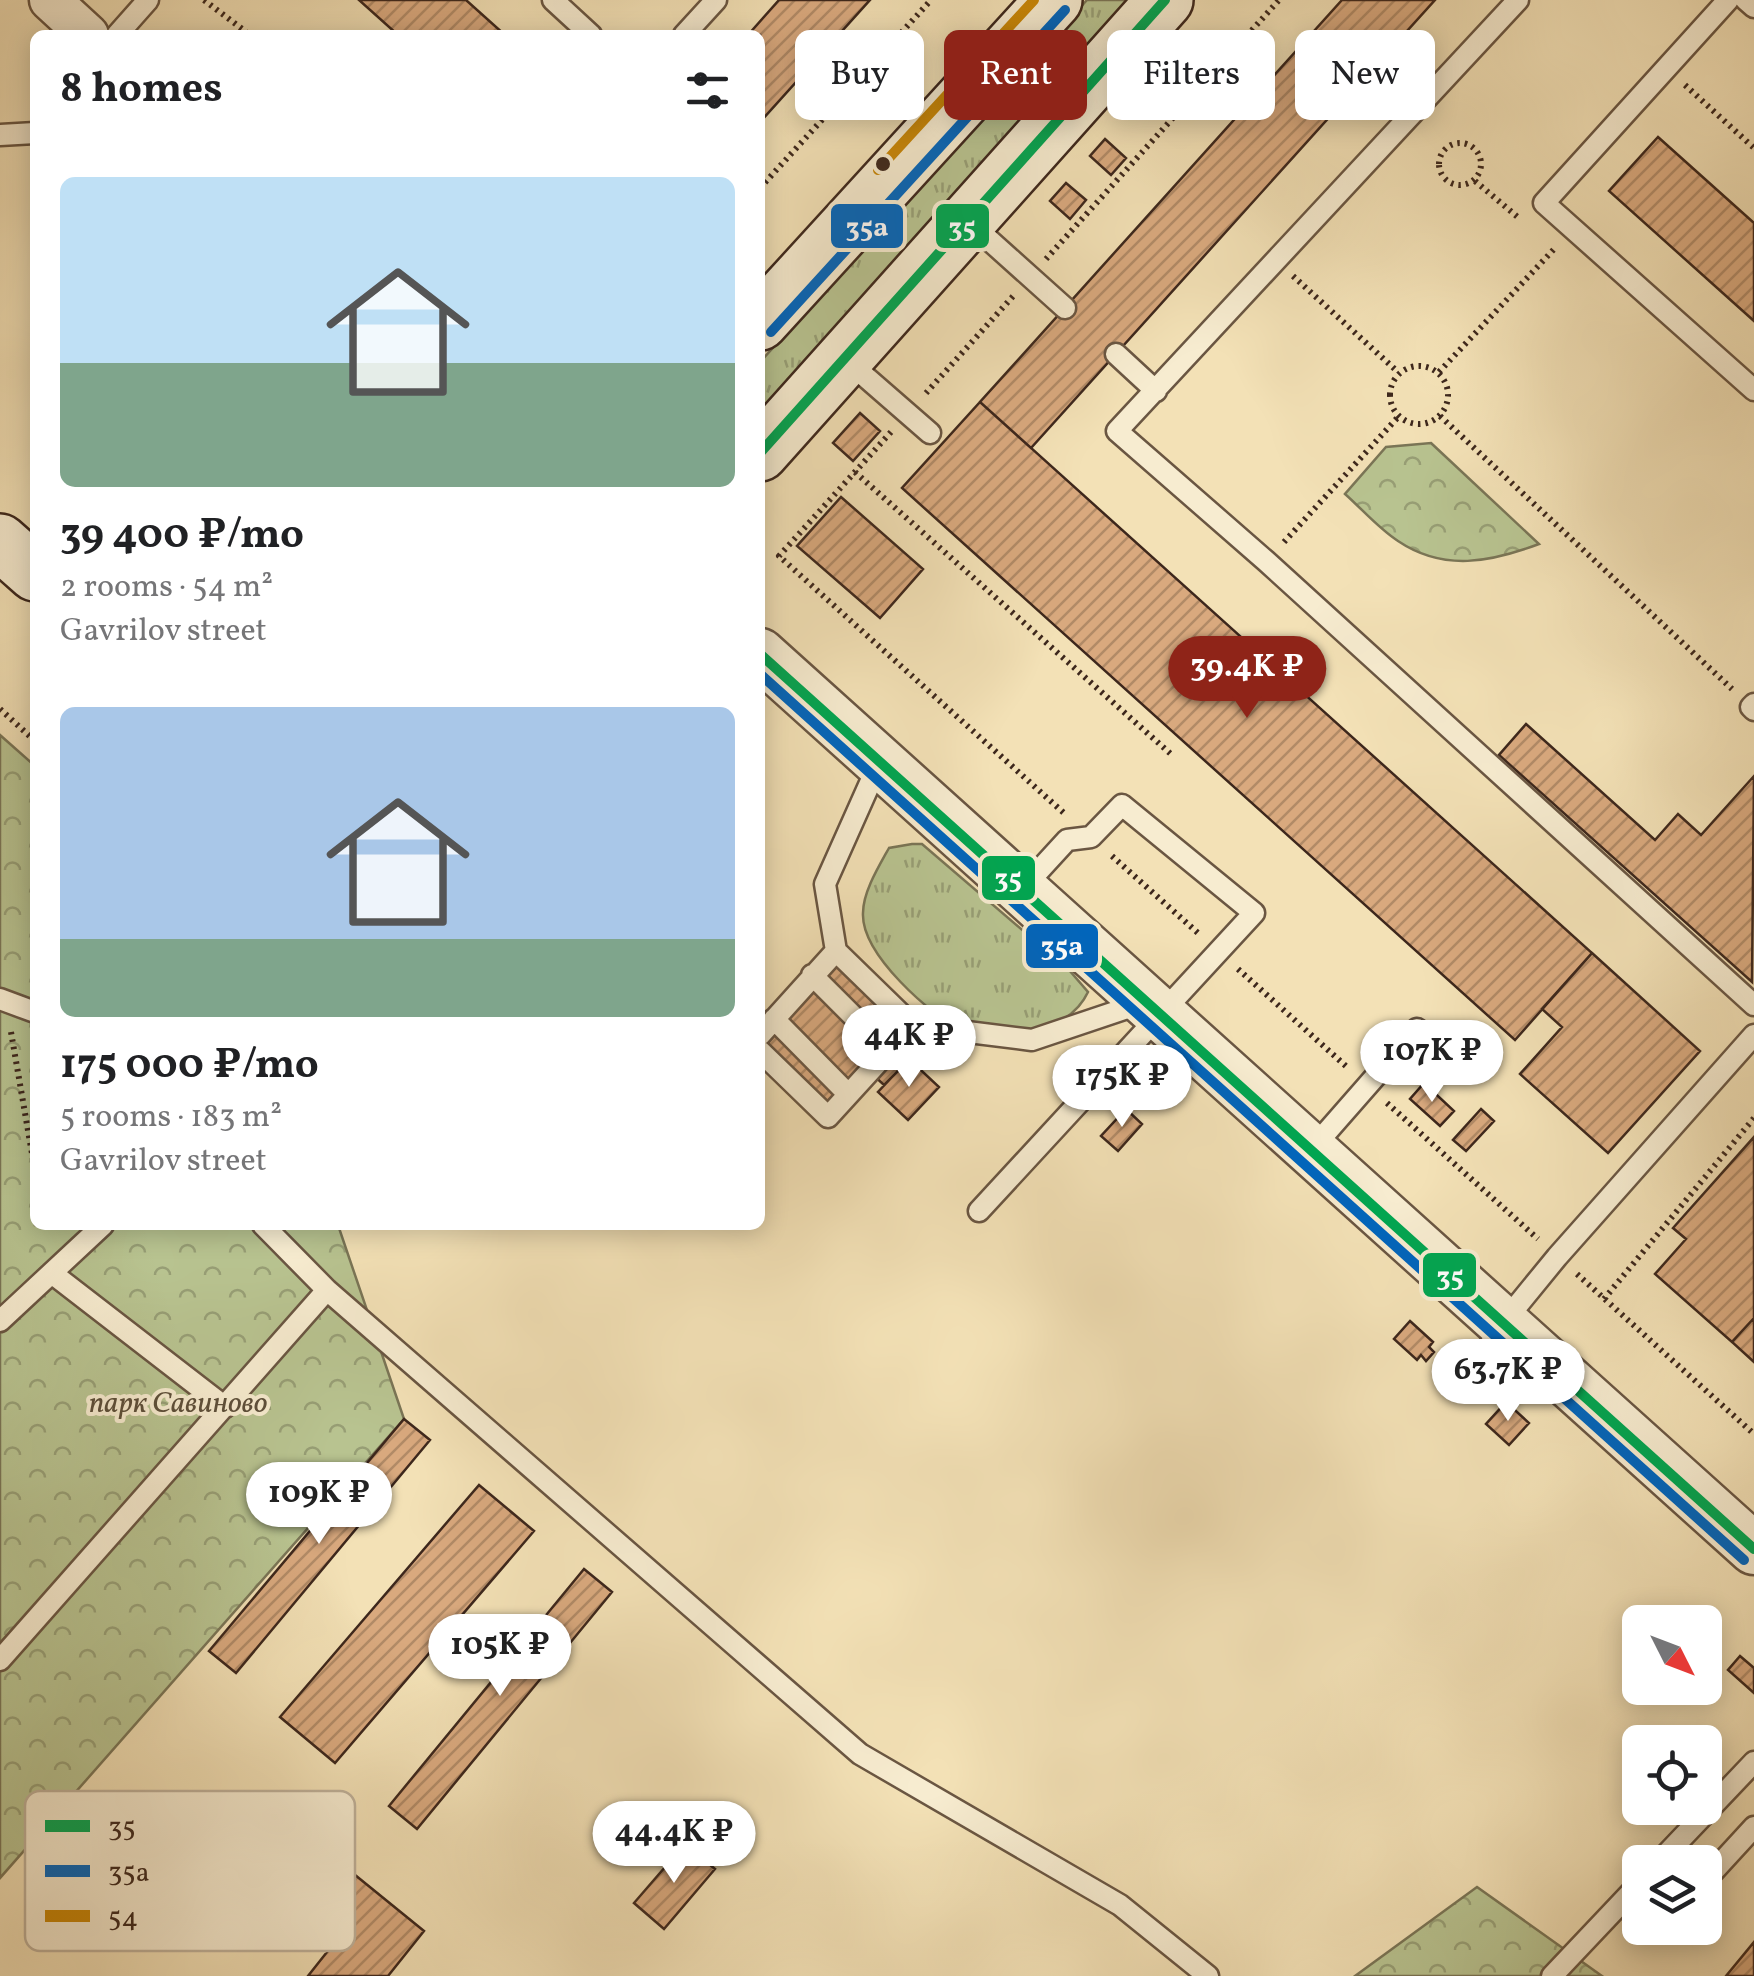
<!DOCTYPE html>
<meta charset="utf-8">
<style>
:root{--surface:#fff;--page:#f6f6f6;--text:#202124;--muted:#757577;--accent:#8f2418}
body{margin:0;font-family:Vollkorn,serif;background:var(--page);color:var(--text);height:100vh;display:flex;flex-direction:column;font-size:38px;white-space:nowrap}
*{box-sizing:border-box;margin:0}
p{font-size:32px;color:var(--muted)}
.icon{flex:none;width:55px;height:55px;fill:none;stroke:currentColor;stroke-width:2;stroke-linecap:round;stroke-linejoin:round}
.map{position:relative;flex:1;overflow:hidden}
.drawer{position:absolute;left:30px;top:30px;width:735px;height:1200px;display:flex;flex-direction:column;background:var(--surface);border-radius:15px;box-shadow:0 5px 25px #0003}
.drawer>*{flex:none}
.guide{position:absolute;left:795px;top:30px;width:808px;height:90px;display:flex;gap:20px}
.needle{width:65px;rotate:132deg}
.controls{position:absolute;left:1622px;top:1605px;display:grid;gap:20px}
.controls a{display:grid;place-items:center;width:100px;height:100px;border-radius:15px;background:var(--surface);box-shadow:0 5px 25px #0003;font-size:50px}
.price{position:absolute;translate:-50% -85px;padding:0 22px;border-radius:35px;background:#fff;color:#222;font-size:32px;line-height:65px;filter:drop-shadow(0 2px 5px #0008)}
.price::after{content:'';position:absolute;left:50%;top:60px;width:30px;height:22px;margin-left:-15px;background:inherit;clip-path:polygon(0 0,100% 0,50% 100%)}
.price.active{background:var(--accent);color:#fff}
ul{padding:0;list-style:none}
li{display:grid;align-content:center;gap:20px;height:530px;padding:0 30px}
li span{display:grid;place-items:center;height:310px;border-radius:15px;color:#555}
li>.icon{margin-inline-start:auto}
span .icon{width:180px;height:180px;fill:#fffc;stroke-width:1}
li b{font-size:42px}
h2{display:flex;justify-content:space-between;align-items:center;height:120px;padding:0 30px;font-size:42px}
.chip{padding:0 35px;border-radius:15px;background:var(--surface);box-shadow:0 5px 25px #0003;font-size:35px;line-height:90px}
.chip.active{background:var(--accent);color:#fff}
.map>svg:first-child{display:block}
.grass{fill:url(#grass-tufts);stroke:#7a7556;stroke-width:2.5}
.park{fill:url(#park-crowns);stroke:#7a7556;stroke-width:2.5}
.building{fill:url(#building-hatch);stroke:#3d271c;stroke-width:2.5}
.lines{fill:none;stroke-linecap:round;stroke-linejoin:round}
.service-casing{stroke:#6a5642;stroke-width:25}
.minor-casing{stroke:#6a5642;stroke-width:45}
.tertiary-casing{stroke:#6a5642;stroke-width:55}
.secondary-casing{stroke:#3d271c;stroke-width:60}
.path{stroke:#3d271c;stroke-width:6;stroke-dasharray:2.5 5;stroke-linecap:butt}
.service{stroke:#f7ecd0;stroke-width:20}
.minor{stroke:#f7ecd0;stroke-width:40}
.tertiary{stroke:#f7ecd0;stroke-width:50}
.secondary{stroke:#f7ecd0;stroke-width:55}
.bus-1-casing{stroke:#f7ecd0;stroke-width:18}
.bus-2-casing{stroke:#f7ecd0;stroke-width:18}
.bus-3-casing{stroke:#f7ecd0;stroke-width:18}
.bus-1{stroke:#00a651;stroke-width:10}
.bus-2{stroke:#0065bd;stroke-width:10}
.bus-3{stroke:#c88607;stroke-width:10}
.bus-dot{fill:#3d271c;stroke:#f7ecd0;stroke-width:4}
.labels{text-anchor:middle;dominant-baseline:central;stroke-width:8;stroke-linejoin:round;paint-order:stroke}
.park-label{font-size:30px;font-style:italic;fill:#5c4e39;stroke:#f7ecd0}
.key{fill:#f7ecd0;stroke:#bfb19a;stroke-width:2.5}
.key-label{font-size:28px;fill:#3d271c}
.line-badge{stroke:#f7ecd0;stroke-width:4}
.badge-label{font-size:28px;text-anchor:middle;font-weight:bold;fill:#fff}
</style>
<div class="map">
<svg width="1754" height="1976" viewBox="0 0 1754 1976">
<defs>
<pattern id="grass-tufts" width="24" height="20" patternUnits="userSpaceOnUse" patternTransform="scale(2.5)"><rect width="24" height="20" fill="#b8c390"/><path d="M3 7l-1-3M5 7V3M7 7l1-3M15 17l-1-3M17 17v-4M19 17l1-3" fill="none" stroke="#979e75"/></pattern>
<pattern id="park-crowns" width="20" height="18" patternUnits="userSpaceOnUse" patternTransform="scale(2.5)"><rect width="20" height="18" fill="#b8c390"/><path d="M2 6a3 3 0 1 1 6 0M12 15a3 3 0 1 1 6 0" fill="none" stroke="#979e75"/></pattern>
<pattern id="building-hatch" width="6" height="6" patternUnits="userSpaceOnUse" patternTransform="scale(2.5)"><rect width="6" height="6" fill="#d9a97e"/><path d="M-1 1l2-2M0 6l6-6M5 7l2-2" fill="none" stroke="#b18a66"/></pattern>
</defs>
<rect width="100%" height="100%" fill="#f3e1b6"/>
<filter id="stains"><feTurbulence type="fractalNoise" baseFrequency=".002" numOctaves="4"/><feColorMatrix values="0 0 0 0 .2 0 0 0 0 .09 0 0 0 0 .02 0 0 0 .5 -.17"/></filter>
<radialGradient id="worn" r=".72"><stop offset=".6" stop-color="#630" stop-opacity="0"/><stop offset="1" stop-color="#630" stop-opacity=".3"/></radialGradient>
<path class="grass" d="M1087,0H1135L760,420V362Z
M912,844H922L1069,970L1088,992C1071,1028 1026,1036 989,1035C981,1035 972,1036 966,1033C931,1016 861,954 863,913C863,892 879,866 889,848Z"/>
<path class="park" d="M1431,443L1539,544C1491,562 1444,572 1398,541C1379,529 1362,509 1345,494L1386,447Z
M0,735L35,766V1225H338L404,1419L0,1878Z
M1477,1887L1602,1976H1355Z"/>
<path class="building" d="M359,0H466L505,35H398Z
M779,0H870L760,122V35H748Z
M1342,0H1435L1031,448L980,402Z
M1658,137L1754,223V321L1609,191Z
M1105,139L1126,158L1111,175L1090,156Z
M1066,183L1086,200L1070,219L1050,201Z
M980,402L1592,953L1515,1040L902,488Z
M860,413L880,431L853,461L833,443Z
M841,497L923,569L880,618L797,546Z
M1526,724L1655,840L1678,814L1701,835L1754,776L1752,982L1499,755Z
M838,944L917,1018L884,1052L901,1068L884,1085L869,1071L832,1111L760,1043Z
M1592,953L1700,1051L1608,1153L1520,1074L1562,1027L1542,1009Z
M1444,1040L1462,1057L1443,1075L1426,1058Z
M909,1059L939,1087L908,1120L878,1092Z
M1424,1083L1454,1111L1440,1126L1410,1099Z
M1126,1109L1142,1124L1118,1151L1101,1136Z
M1481,1109L1494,1121L1466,1151L1453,1140Z
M1754,1137V1318L1732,1342L1655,1274L1686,1239L1673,1228Z
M1754,1318V1362L1732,1342Z
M1410,1321L1433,1342L1429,1347L1434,1352L1426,1361L1421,1355L1417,1360L1394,1339Z
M1506,1402L1529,1423L1509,1445L1486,1424Z
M404,1419L430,1440L236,1673L209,1651Z
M479,1485L534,1531L335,1763L280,1717Z
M584,1569L612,1592L417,1829L389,1806Z
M1740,1656L1754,1668V1693L1728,1670Z
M312,1840L424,1931L388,1976H308L327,1952L293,1924L272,1950L243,1926Z
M685,1844L715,1869L664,1929L634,1903Z
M1754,1942V1976H1726Z"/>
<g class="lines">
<defs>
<path id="service" d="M553,0L591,35
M1518,0L1117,431L1266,561L1754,1005
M1728,0L1544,203L1754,390
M1746,0L1754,7
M117,35L148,0
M684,35L716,0
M0,135L35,133
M968,221L1065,308
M1116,354L1156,391
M845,359L930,433
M1754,704L1751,707L1754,710
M879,763L825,884L836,951L912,1025L1032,1040L1145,1002
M812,975L888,1051
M0,999L35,1012
M774,1019L848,1094
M760,1035L836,951
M760,1051L828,1117L912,1025
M1311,1150L1417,1029
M979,1211L1254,913L1122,805L1091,837L1067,840L1023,888
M263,1225L327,1290L860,1754L1120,1905L1208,1976
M53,1274L225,1407
M0,1321L103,1225
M1468,1382L1503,1323L1557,1257L1754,1035
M0,1660L327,1290
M1659,1862L1754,1762
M1709,1876L1754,1827
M1552,1976L1640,1883"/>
<path id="minor" d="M50,0L88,35"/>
<path id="tertiary" d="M760,654L1754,1549"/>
<path id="secondary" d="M760,322L1054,0
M760,453L1165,0
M0,542L35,573"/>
</defs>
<use href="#service" class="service-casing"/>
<use href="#minor" class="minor-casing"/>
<use href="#tertiary" class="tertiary-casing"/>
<use href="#secondary" class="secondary-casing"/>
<path class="path" d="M204,0L250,35
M1685,85L1754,148
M1439 164a21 21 0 1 1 42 0a21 21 0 1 1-42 0Z
M1475,181L1520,219
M760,188L931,0
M1046,259L1279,0
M1293,276L1398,372
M1390 395a29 29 0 1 1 58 0a29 29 0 1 1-58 0Z
M1439,372L1556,247
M926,393L1015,294
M1440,416L1732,689
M891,432L779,556L1065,814
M855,472L1172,755
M1284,542L1399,416
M0,709L35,741
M1112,856L1199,934
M1238,969L1348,1068
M11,1032L35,1171
M1387,1103L1538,1239
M1577,1274L1754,1434
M1604,1299L1754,1118"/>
<use href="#service" class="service"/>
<use href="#minor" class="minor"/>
<use href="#tertiary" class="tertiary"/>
<use href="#secondary" class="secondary"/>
<defs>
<path id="bus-1" d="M760,453L1165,0
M760,654L1754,1549"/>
<path id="bus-2" d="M771,332L1065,10
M760,674L1744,1560"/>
<path id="bus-3" d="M878,170L1034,0"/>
</defs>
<use href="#bus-1" class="bus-1-casing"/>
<use href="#bus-2" class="bus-2-casing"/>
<use href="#bus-3" class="bus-3-casing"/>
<use href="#bus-1" class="bus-1"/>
<use href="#bus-2" class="bus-2"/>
<use href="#bus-3" class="bus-3"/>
</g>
<circle class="bus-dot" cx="883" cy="164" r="9"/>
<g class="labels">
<g class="park-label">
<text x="178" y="1404">парк Савиново</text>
</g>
</g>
<rect x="25" y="1791" width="330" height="160" rx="15" class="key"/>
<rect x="45" y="1820" width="45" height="12" fill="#00a651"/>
<rect x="45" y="1865" width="45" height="12" fill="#0065bd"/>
<rect x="45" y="1910" width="45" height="12" fill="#c88607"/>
<g class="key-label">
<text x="108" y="1836">35</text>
<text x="108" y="1881">35a</text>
<text x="108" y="1926">54</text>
</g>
<g class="line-badge">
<rect x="829" y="202" width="76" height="48" rx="10" fill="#0065bd"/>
<rect x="934" y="202" width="57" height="48" rx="10" fill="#00a651"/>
<rect x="980" y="854" width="57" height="48" rx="10" fill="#00a651"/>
<rect x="1024" y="922" width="76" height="48" rx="10" fill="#0065bd"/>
<rect x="1421" y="1251" width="57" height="48" rx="10" fill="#00a651"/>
</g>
<g class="badge-label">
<text x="867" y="236">35a</text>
<text x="962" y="236">35</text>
<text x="1008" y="887">35</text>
<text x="1062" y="955">35a</text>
<text x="1450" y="1285">35</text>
</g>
<rect width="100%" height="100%" filter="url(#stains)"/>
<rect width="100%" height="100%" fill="url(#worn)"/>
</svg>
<div class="controls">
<a><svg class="needle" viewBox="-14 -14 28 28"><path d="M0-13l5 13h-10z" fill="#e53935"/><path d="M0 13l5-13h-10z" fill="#757577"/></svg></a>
<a><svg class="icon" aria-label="locate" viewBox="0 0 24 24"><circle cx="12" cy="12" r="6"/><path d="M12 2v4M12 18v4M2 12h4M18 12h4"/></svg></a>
<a><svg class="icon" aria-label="layers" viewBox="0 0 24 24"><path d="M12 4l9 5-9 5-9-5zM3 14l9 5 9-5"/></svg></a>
</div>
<b class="price active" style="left:1247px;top:721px">39.4K ₽</b>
<b class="price" style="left:909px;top:1090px">44K ₽</b>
<b class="price" style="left:1432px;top:1105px">107K ₽</b>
<b class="price" style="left:1122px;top:1130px">175K ₽</b>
<b class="price" style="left:1508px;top:1424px">63.7K ₽</b>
<b class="price" style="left:319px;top:1547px">109K ₽</b>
<b class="price" style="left:500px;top:1699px">105K ₽</b>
<b class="price" style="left:674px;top:1886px">44.4K ₽</b>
<div class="guide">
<a class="chip">Buy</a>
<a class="chip active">Rent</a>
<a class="chip">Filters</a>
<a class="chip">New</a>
</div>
<section class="drawer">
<h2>8 homes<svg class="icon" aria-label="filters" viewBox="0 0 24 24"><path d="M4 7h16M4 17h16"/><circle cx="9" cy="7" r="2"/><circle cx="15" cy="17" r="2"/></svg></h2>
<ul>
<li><span style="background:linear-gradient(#bfe0f5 60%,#7fa58c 0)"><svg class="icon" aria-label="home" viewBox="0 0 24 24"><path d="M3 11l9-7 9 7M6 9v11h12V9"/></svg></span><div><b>39 400 ₽/mo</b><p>2 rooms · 54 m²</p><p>Gavrilov street</p></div></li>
<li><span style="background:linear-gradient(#a9c7e8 75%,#7fa58c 0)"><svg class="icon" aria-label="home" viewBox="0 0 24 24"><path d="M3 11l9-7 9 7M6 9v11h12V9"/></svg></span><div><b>175 000 ₽/mo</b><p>5 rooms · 183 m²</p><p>Gavrilov street</p></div></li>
</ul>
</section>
</div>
